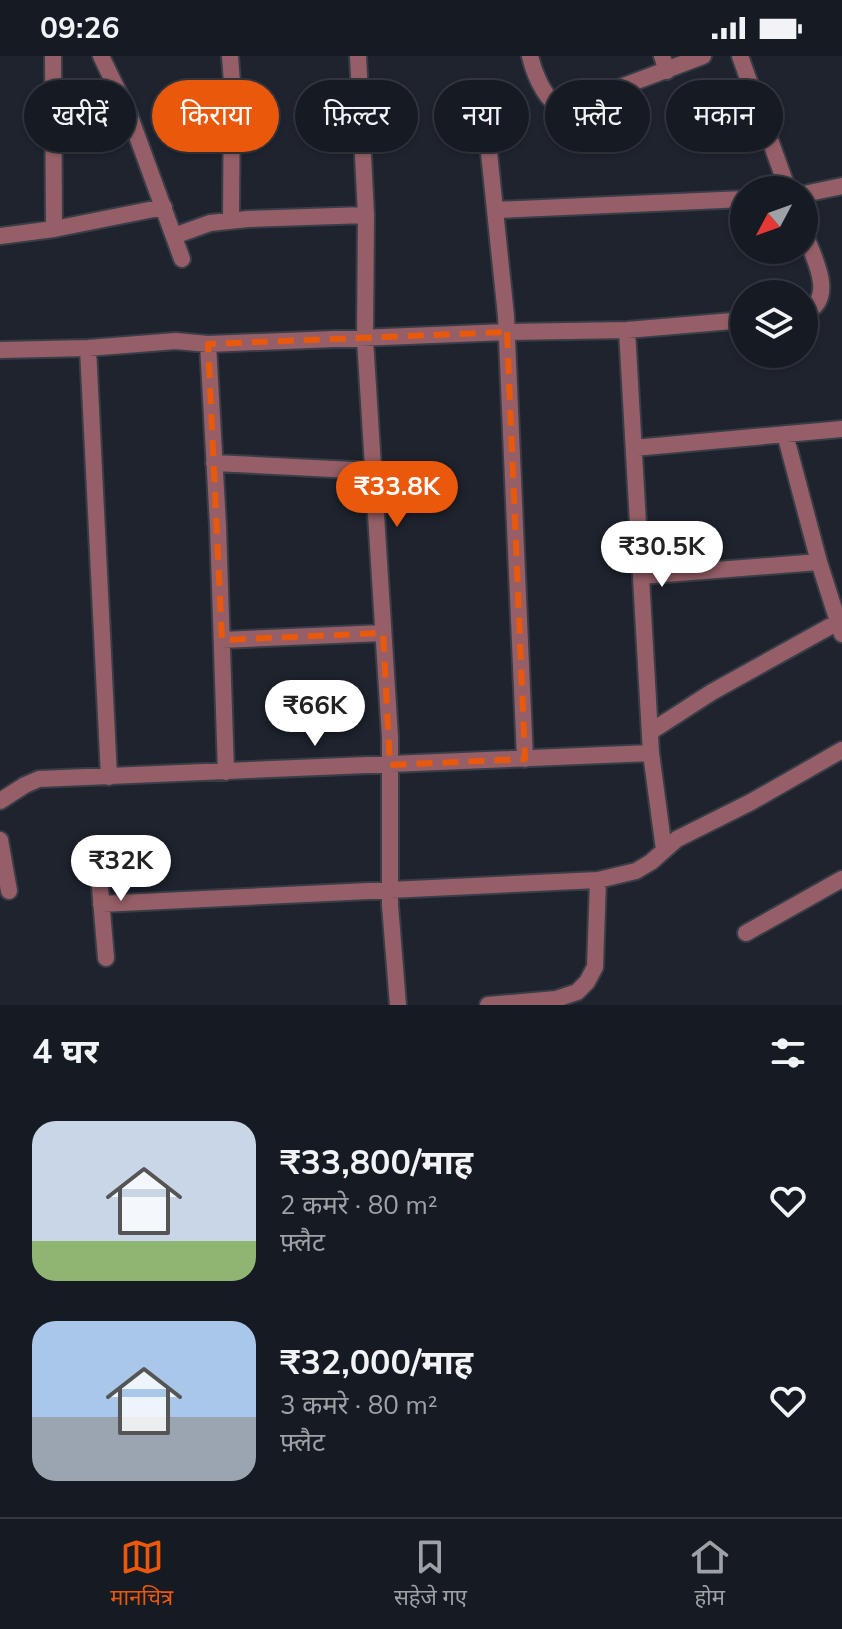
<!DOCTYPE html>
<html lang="hi">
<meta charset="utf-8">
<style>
:root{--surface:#161a22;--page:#23272f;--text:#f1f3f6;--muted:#9ea1a5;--line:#353840;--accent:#ea580c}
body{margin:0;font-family:"Nunito Sans","Noto Sans Devanagari",sans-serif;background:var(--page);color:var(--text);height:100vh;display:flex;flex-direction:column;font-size:30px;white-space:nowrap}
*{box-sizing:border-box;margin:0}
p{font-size:26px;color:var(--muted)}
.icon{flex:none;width:44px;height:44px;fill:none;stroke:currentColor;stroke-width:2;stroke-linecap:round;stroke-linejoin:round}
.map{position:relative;height:949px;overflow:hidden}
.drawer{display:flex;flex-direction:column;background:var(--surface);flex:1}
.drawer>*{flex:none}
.top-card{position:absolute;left:24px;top:24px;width:794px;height:72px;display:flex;gap:16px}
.needle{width:52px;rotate:229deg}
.buttons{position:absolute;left:730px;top:120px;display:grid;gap:16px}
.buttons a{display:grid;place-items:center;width:88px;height:88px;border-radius:50%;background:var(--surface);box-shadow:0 2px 6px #0004,0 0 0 2px var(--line);font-size:40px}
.price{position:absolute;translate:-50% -68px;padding:0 18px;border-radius:28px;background:#fff;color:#222;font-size:26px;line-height:52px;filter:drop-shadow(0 2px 4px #0008)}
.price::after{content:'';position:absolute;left:50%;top:48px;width:24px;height:18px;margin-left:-12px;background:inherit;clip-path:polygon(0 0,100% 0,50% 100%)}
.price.active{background:var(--accent);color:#fff}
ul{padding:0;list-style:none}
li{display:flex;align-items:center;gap:24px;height:200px;padding:0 32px}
li span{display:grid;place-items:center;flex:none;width:224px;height:160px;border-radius:24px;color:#555}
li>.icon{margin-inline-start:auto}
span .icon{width:96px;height:96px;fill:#fffc;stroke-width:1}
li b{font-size:34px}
h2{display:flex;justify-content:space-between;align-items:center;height:96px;padding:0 32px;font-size:34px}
.chip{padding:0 28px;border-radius:36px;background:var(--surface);box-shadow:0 2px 6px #0004,0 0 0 2px var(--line);font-size:28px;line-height:72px}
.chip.active{background:var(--accent);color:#fff}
.status{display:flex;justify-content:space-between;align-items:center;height:56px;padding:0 40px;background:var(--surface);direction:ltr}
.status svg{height:22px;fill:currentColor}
.menu{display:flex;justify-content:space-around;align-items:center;height:112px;border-top:2px solid var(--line);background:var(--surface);font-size:22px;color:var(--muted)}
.menu a{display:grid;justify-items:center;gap:4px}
.menu .active{color:var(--accent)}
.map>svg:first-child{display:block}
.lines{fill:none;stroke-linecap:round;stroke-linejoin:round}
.street-casing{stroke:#383d48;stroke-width:20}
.street{stroke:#965f67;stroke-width:16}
.marked{fill:none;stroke:#e8590c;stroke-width:6;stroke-dasharray:16 10;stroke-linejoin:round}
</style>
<div class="status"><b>09:26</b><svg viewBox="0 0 49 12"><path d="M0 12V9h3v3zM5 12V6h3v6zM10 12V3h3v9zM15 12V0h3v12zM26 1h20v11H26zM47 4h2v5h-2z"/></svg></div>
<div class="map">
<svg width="842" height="949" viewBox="0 0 842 949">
<rect width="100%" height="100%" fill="#1e232e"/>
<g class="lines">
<defs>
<path id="street" d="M53,0L54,173
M101,0L129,58L182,203
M230,0L232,27L231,165
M358,0L366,159L365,283L390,681V849L398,949
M530,0C533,14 543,40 556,48C562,51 570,49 576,48L703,0
M662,0L667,15
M740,0L788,134
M487,77L506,260L525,703
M54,78L129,58
M804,138L842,130
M496,154L744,143
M804,176C813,200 838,243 804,257
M0,180L54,173L164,151
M174,180L210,167L248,163L366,159
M627,274L651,697L664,794
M208,288L218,470L226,716
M88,292L109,721
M0,294L88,292L176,285L208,288L507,276L627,274L744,264
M785,378L819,506L842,578
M634,392L842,373
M214,407L373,415
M641,520L819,506
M222,584L383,577
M650,676L712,636L838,566
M0,745L25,729L39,723L651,697
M0,784L9,835
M97,796L106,902
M101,848L598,824L636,815L651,806L677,783L751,746L842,694
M746,877L842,823
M488,949L556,943L577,936L587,926L595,911L598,824"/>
</defs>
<use href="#street" class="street-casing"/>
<use href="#street" class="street"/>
</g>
<path class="marked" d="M507,276L525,703L390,709L383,577L222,584L208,288Z"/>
</svg>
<div class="buttons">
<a><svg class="needle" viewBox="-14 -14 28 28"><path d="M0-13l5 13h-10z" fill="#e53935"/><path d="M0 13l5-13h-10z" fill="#9ea1a5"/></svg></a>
<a><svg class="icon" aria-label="layers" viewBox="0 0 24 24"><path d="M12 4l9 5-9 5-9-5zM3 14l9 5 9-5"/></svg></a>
</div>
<b class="price active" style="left:397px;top:473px">₹33.8K</b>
<b class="price" style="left:662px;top:533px">₹30.5K</b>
<b class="price" style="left:315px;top:692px">₹66K</b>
<b class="price" style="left:121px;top:847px">₹32K</b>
<div class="top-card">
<a class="chip">खरीदें</a>
<a class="chip active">किराया</a>
<a class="chip">फ़िल्टर</a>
<a class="chip">नया</a>
<a class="chip">फ़्लैट</a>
<a class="chip">मकान</a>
</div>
</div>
<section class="drawer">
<h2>4 घर<svg class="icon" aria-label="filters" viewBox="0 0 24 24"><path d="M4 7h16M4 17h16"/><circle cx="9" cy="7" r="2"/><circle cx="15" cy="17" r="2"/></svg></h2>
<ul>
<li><span style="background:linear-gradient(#c9d6e8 75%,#8fb573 0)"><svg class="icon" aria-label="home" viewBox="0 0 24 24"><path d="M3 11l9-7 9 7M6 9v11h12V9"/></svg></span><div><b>₹33,800/माह</b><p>2 कमरे · 80 m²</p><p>फ़्लैट</p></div><svg class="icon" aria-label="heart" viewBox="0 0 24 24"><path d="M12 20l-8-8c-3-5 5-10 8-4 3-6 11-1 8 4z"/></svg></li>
<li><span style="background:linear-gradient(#a9c7e8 60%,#9aa5b1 0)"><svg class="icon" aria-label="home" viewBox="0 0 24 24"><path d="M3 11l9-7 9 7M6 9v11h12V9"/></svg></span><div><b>₹32,000/माह</b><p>3 कमरे · 80 m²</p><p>फ़्लैट</p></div><svg class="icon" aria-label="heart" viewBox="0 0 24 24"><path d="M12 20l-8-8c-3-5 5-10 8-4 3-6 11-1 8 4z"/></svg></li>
</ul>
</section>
<nav class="menu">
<a class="active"><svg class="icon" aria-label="map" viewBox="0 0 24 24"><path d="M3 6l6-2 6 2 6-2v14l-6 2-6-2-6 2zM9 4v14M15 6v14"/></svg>मानचित्र</a>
<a><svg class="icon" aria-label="saved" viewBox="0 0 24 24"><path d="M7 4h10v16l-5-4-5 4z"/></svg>सहेजे गए</a>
<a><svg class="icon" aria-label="home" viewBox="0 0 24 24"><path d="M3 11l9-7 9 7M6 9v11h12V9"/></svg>होम</a>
</nav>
